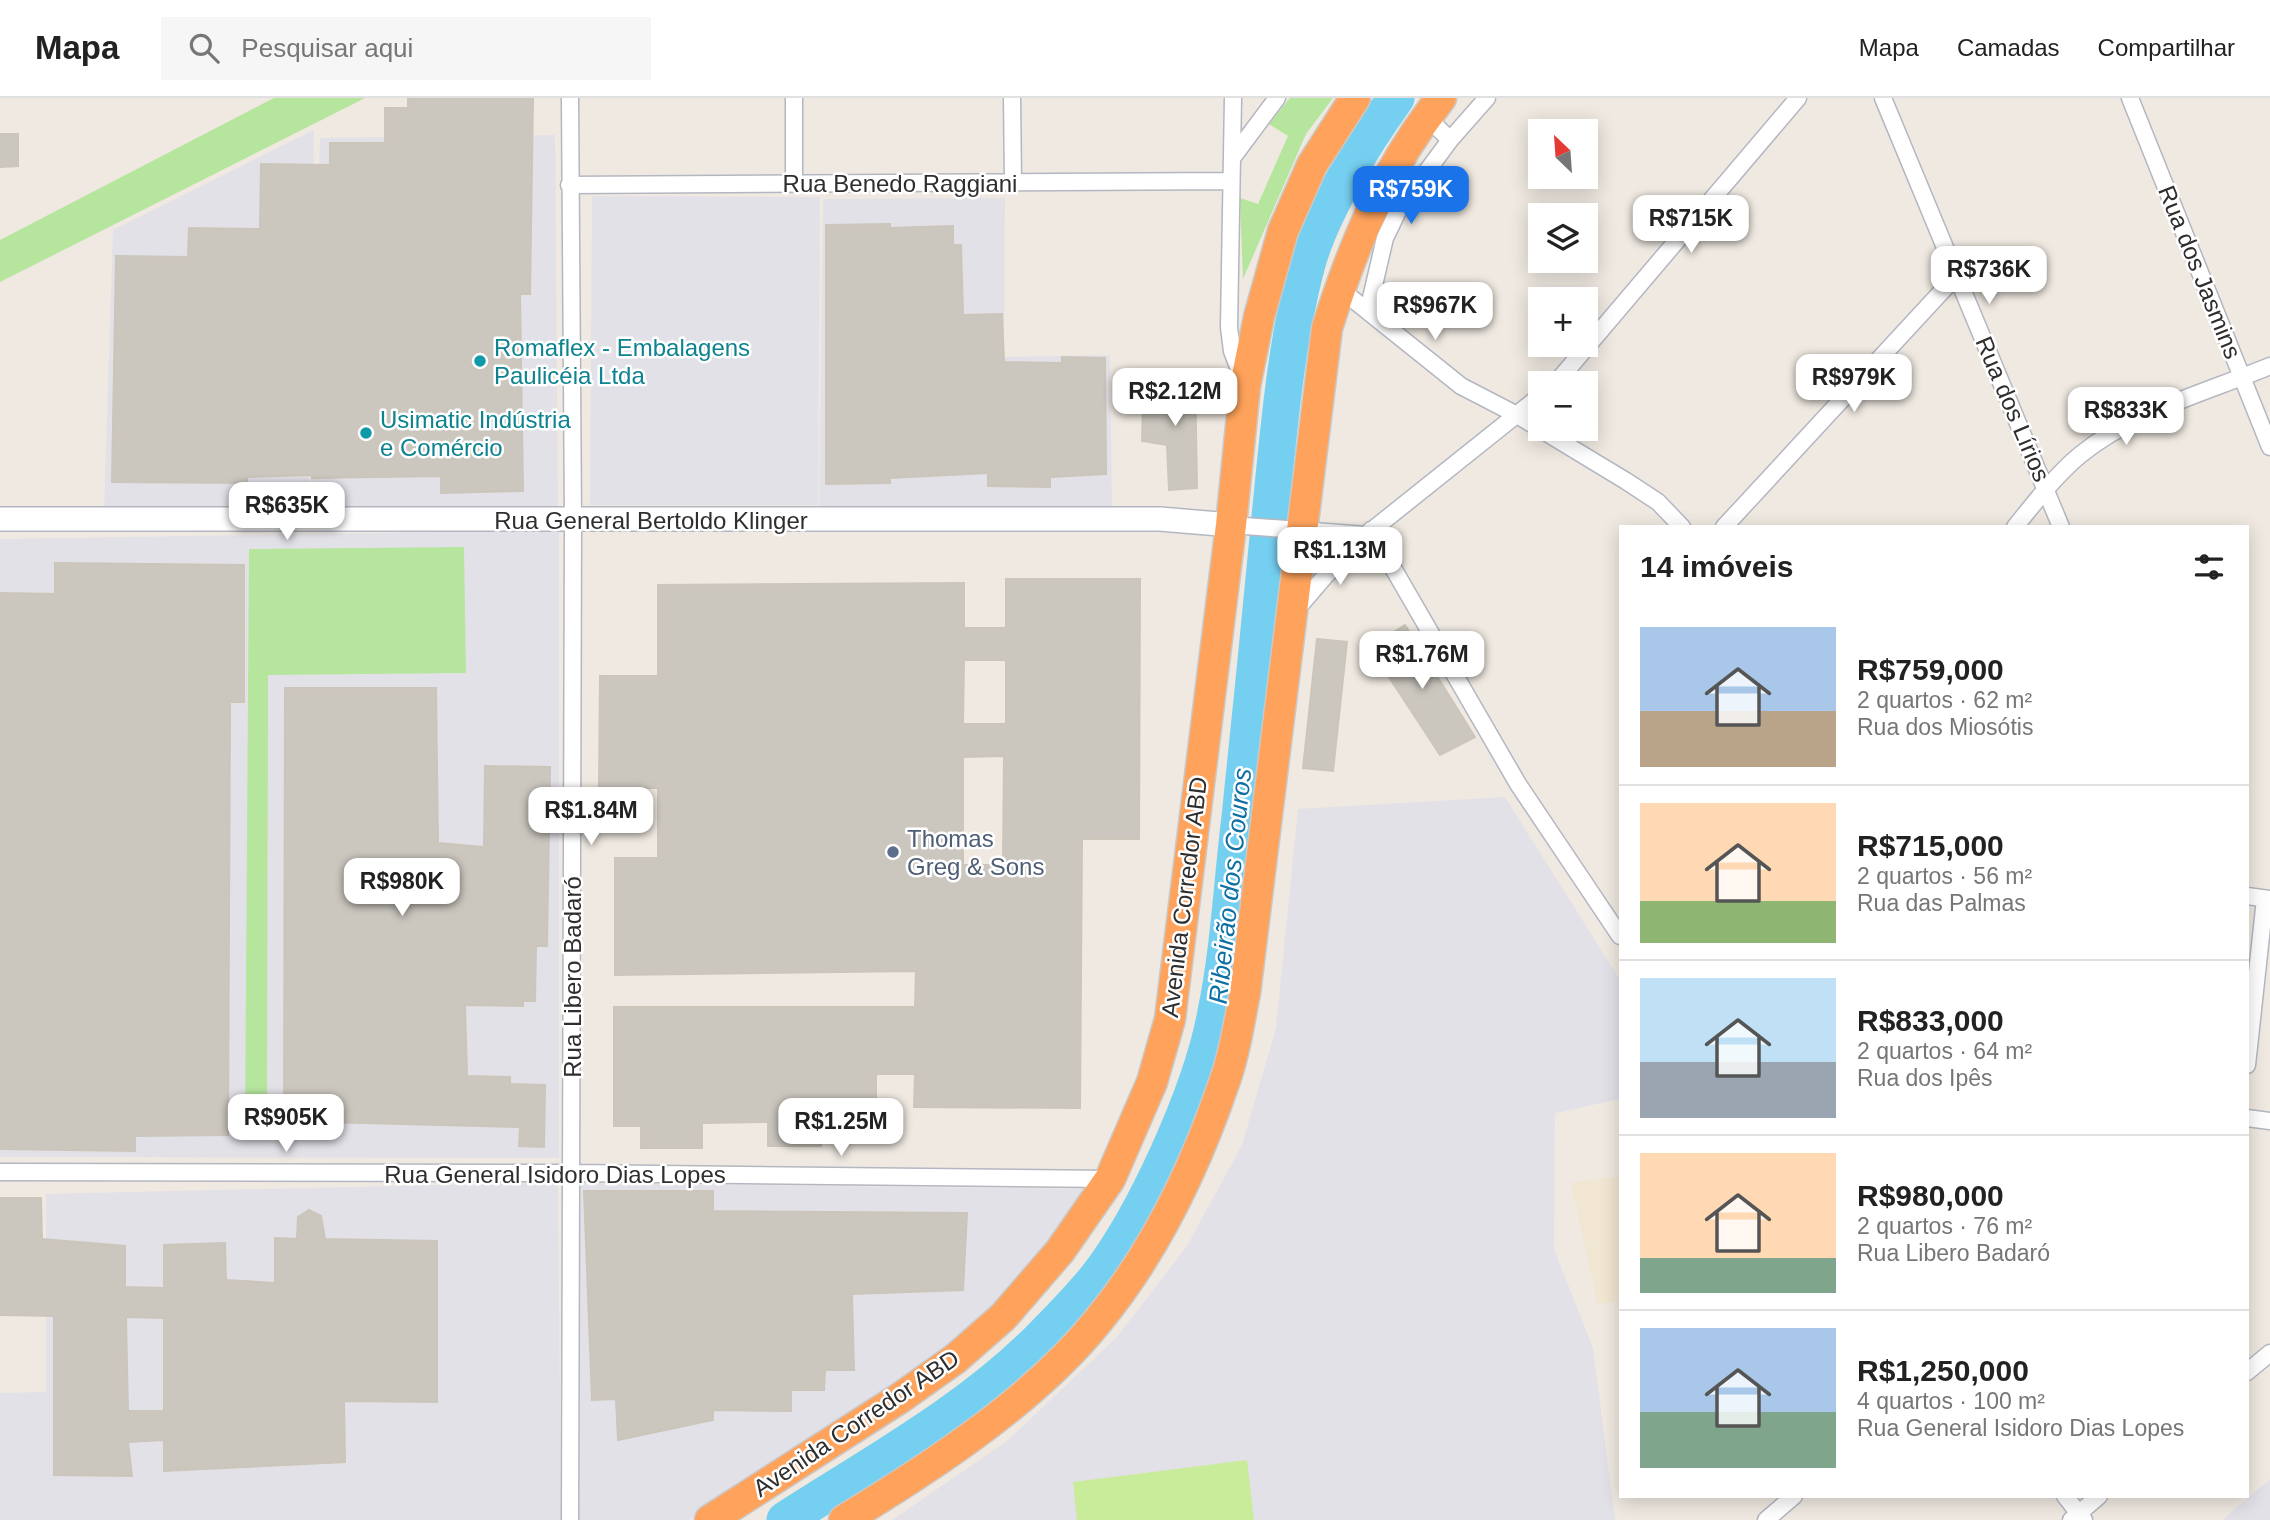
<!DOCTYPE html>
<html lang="pt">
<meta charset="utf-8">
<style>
:root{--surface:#fff;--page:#f6f6f6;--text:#222;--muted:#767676;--line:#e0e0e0;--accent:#1a73e8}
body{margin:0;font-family:Arial,sans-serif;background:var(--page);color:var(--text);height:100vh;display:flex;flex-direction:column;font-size:26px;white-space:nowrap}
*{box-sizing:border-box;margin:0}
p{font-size:23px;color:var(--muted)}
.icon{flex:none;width:38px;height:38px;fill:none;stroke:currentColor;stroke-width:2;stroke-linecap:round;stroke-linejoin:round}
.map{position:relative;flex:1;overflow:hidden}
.sheet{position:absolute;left:1619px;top:427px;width:630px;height:973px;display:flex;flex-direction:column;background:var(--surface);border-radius:0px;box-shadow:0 4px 18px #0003}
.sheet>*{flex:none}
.needle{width:46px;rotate:335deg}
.controls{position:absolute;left:1528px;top:21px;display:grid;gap:14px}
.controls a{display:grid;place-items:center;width:70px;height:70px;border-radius:0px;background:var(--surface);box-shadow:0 4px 18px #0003;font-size:35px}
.price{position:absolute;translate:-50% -60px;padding:0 16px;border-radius:14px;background:#fff;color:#222;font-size:23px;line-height:46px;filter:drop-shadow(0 2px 4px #0008)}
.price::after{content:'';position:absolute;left:50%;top:42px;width:21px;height:16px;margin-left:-10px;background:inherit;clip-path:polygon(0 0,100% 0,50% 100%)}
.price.active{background:var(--accent);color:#fff}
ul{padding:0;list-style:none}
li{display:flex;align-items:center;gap:21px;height:175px;padding:0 21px}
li+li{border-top:2px solid var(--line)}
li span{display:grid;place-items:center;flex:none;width:196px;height:140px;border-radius:0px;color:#555}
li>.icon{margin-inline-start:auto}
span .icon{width:84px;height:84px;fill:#fffc;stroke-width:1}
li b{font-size:30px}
h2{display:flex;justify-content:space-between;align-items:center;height:84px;padding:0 21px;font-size:30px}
header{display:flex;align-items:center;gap:42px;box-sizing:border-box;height:98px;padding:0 35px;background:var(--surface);border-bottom:2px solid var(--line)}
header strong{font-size:33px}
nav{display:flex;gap:38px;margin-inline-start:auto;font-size:24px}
.search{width:490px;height:63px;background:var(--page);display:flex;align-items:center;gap:18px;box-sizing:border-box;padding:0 24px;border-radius:0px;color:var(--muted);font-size:26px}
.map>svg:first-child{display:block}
.industrial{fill:#e3e1e8}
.education{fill:#f0e6d1}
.green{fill:#b6e59e}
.pitch{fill:#c9ec9a}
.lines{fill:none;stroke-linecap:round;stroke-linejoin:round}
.river{stroke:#75cff0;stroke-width:37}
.building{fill:#cbc7bf;stroke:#cbc5ba;stroke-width:2;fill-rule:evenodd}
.street-casing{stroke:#b4b7c1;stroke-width:19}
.secondary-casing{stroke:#b4b7c1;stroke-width:26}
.highway-casing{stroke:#c9c9c9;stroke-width:33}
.street{stroke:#fff;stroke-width:16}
.secondary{stroke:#fff;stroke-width:23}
.highway{stroke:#ffa35c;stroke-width:30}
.culture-dot{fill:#0f9aa8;stroke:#fff;stroke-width:2.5}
.service-dot{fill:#5c6f8a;stroke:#fff;stroke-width:2.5}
.labels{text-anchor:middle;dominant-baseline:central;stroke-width:5;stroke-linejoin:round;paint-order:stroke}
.street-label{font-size:24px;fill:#2e2e2e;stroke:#fff}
.culture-label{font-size:24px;fill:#0d838f;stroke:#fff;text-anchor:start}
.service-label{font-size:24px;fill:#4e5e75;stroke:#fff;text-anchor:start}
.water-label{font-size:26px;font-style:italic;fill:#0d6fa3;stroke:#fff}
</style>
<header>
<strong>Mapa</strong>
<div class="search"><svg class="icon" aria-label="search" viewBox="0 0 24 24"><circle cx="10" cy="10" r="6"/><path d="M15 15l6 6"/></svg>Pesquisar aqui</div>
<nav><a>Mapa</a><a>Camadas</a><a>Compartilhar</a></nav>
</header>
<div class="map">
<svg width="2270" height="1422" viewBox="0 0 2270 1422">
<rect width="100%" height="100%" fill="#efe9e1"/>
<path class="industrial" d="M314,32L308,411H104L113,132Z
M555,37L558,411H310L320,40Z
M592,98L820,99L818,407H590Z
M1005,100L1004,259L1110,257L1112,411L819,408L823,101Z
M559,432V1060L0,1059V441Z
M1505,699L1620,882V1001L1555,1015L1554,1151L1593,1250L1615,1422H892L1007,1343L1117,1239L1187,1148L1242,1047L1276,930L1298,711Z
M558,1084L561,1422H0V1295L46,1294V1096Z
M579,1085L1084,1091L1039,1158L971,1232L874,1303L689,1422H579Z
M2270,1381V1422H2222Z"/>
<path class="education" d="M1620,1078V1203L1598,1206L1571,1085Z"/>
<path class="green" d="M274,0H365L0,184V142Z
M1290,0H1333L1306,36L1243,181L1240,100L1258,106L1288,38L1269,26Z
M464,449L466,575L268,577L267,1031H245L249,451Z"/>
<path class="pitch" d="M1247,1362L1254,1422H1077L1073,1384Z"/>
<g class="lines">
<path class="river" d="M785,1422C872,1366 973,1311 1045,1236C1062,1219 1079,1201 1095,1182C1144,1120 1202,992 1216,914C1229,851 1232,784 1240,719C1251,616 1261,512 1271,409C1279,329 1286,244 1307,166C1321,114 1365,43 1396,0"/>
</g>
<path class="building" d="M408,0H533L530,196H520L523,393L441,395V378L312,380V377L247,379V385L112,384L116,158L188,159L189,130L260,131L261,66L330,67V45H385V10H408Z
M0,36H18V68L0,69Z
M890,126V130L953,128V147H961L963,217L1002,216L1004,264L1062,265V259L1105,260L1106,376L1050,379V389L988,388V375L890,380V385L826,386V127Z
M1195,276L1197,390L1169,392L1167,347L1142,343L1143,307L1161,303V278Z
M55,465L244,467V604H230L228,1037L135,1038V1053L0,1051V495L55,496Z
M1006,481H1140L1139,741H1082L1080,1010L914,1009L915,976H876V1027H821V1048H768V1024L702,1025V1050H641V1028H614V909H915L916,873L615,877V760H658V690H599L600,578H658V487L964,485V530H1006ZM964,562H1006V626H963ZM1004,658L1003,767H963V659Z
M1405,527L1475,639L1440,657L1370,550Z
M1317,541L1347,544L1333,673L1303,670Z
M285,590H436L438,745L484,749L485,668L550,669L547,848H536L535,903H523V908L465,907L467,978L510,979V986L545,987L544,1049L519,1048L520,1029L284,1023Z
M584,1093H713V1113L967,1115L963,1192L852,1196L854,1272H825L824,1292H791V1313L713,1312V1322L618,1342L616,1301L592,1302Z
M0,1100H41L42,1141L125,1148V1189L164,1190V1147L225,1145L226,1182L275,1185V1140L297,1141L298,1119L309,1112L321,1118L325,1141L437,1143V1304L344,1303L345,1364L164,1373V1342L128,1344L132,1378L54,1377V1218L0,1217ZM126,1219L164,1220V1313H128Z"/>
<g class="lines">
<defs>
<path id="street" d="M1012,0L1013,84
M1233,0L1229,229L1232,253L1242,279
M1883,0L2061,429
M2130,0L2270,349
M1427,19L1450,42L1487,0
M1233,59L1277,0
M794,85V0
M569,87L1230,83
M1340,191L1461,288L1517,317L1626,383L1658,404L1682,429
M1368,213L1385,140L1399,111L1450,42
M1556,285L1798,0
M1231,427L1366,437
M1724,429L1956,178
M2015,429C2035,404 2056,377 2080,357C2134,313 2207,294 2270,268
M1371,432L1518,686L1620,838
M1296,512L1327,476L1366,437L1540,298
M2247,798L2270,801
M2247,967L2265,801
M2247,1020L2270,1023
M0,1074L571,1075L1110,1081
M2247,1274L2270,1255
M2065,1398L2084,1422
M570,1422L573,423L570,0
M1766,1422L1794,1398
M2071,1422L2099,1398"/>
<path id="secondary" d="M0,421H1160L1231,427"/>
<path id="highway" d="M710,1422L900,1300L955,1261L1003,1219L1060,1153L1110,1081L1152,984L1170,921L1231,427L1245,288L1259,219L1283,133L1312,67L1355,0
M844,1422C930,1370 1033,1303 1097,1224C1155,1154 1196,1068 1225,982C1235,955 1239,924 1245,895L1327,230C1354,145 1385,71 1441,0"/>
</defs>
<use href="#street" class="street-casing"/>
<use href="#secondary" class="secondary-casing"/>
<use href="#highway" class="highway-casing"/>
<use href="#street" class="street"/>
<use href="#secondary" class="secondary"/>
<use href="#highway" class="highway"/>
</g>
<g class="culture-dot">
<circle cx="480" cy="263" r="7"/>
<circle cx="366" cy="335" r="7"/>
</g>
<circle class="service-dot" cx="893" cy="754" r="7"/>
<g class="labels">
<g class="street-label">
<text x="900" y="85">Rua Benedo Raggiani</text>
<text transform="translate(2200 174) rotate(68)">Rua dos Jasmins</text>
<text transform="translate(2013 311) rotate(67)">Rua dos Lírios</text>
<text x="651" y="422">Rua General Bertoldo Klinger</text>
<text transform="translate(1184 799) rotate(-83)">Avenida Corredor ABD</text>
<text transform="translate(572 879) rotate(-90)">Rua Libero Badaró</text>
<text x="555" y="1076">Rua General Isidoro Dias Lopes</text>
<text transform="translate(856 1325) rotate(-34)">Avenida Corredor ABD</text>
</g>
<g class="culture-label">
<text x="494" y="249">Romaflex - Embalagens<tspan x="494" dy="28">Paulicéia Ltda</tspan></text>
<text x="380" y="321">Usimatic Indústria<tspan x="380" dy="28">e Comércio</tspan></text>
</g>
<g class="service-label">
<text x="907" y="740">Thomas<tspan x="907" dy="28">Greg &amp; Sons</tspan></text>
</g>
<g class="water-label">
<text transform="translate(1230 788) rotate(-84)">Ribeirão dos Couros</text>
</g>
</g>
</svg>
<div class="controls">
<a><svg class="needle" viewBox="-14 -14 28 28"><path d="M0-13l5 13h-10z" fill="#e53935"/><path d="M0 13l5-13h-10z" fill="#767676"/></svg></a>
<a><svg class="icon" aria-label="layers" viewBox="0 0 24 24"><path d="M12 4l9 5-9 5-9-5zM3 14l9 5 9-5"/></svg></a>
<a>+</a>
<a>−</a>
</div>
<b class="price active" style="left:1411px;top:128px">R$759K</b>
<b class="price" style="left:1691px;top:157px">R$715K</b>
<b class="price" style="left:1989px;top:208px">R$736K</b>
<b class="price" style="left:1435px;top:244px">R$967K</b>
<b class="price" style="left:1854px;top:316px">R$979K</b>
<b class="price" style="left:1175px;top:330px">R$2.12M</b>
<b class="price" style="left:2126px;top:349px">R$833K</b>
<b class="price" style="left:287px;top:444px">R$635K</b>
<b class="price" style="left:1340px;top:489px">R$1.13M</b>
<b class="price" style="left:1422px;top:593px">R$1.76M</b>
<b class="price" style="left:591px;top:749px">R$1.84M</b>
<b class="price" style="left:402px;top:820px">R$980K</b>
<b class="price" style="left:286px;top:1056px">R$905K</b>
<b class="price" style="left:841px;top:1060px">R$1.25M</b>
<section class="sheet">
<h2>14 imóveis<svg class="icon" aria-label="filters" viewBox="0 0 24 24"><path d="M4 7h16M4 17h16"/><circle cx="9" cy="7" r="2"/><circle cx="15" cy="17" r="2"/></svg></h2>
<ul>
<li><span style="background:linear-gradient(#a9c7e8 60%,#b9a48a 0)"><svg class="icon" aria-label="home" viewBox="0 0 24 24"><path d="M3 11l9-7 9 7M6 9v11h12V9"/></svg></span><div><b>R$759,000</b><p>2 quartos · 62 m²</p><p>Rua dos Miosótis</p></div></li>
<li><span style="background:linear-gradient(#ffd9b3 70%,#8fb573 0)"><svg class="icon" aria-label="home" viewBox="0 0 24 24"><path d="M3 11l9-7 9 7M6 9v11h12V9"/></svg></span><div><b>R$715,000</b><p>2 quartos · 56 m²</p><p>Rua das Palmas</p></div></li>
<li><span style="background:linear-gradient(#bfe0f5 60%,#9aa5b1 0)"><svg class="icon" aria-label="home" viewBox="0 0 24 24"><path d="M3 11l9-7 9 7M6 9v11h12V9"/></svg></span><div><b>R$833,000</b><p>2 quartos · 64 m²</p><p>Rua dos Ipês</p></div></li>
<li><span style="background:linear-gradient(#ffd9b3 75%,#7fa58c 0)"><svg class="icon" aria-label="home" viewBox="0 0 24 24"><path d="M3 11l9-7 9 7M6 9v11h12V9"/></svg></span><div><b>R$980,000</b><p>2 quartos · 76 m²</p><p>Rua Libero Badaró</p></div></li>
<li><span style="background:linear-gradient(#a9c7e8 60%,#7fa58c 0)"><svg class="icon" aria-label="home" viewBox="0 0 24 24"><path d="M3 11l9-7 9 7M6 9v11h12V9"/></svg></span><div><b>R$1,250,000</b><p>4 quartos · 100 m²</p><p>Rua General Isidoro Dias Lopes</p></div></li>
</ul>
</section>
</div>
